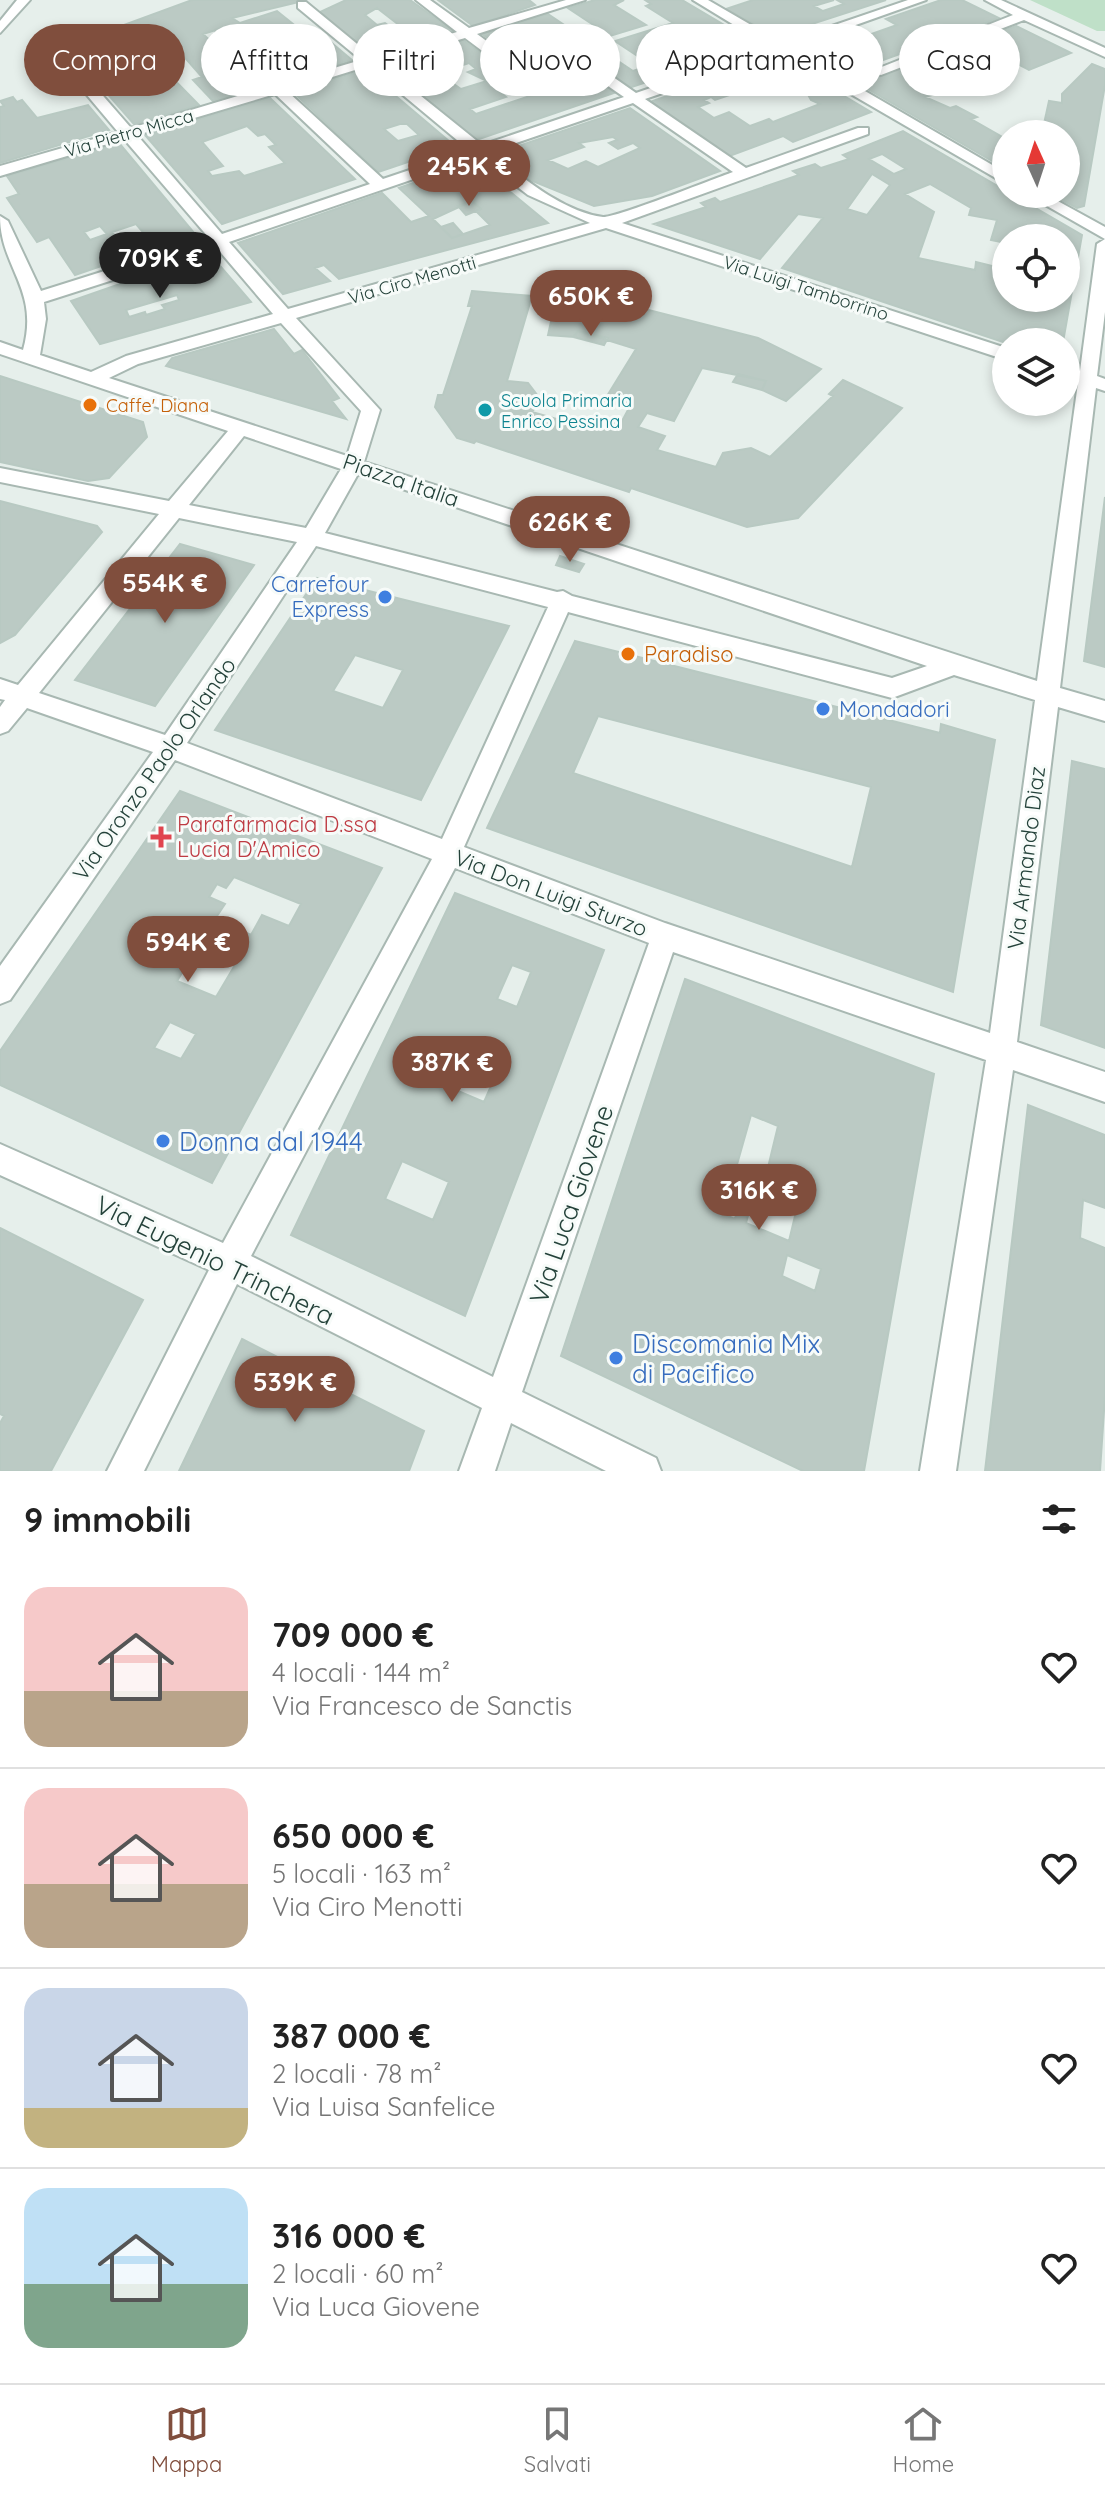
<!DOCTYPE html>
<html lang="it">
<meta charset="utf-8">
<style>
:root{--surface:#fff;--page:#f6f6f6;--text:#222;--muted:#767676;--line:#e0e0e0;--accent:#804e3d}
body{margin:0;font-family:Quicksand,sans-serif;background:var(--page);color:var(--text);height:100vh;display:flex;flex-direction:column;font-size:30px;white-space:nowrap}
*{box-sizing:border-box;margin:0}
p{font-size:26px;color:var(--muted)}
.icon{flex:none;width:44px;height:44px;fill:none;stroke:currentColor;stroke-width:2;stroke-linecap:round;stroke-linejoin:round}
.map{position:relative;height:1471px;overflow:hidden}
.panel{display:flex;flex-direction:column;background:var(--surface);flex:1}
.panel>*{flex:none}
.hud{position:absolute;left:24px;top:24px;width:1058px;height:72px;display:flex;gap:16px}
.needle{width:52px;rotate:357deg}
.fabs{position:absolute;left:992px;top:120px;display:grid;gap:16px}
.fabs a{display:grid;place-items:center;width:88px;height:88px;border-radius:50%;background:var(--surface);box-shadow:0 4px 12px #0003;font-size:40px}
.price{position:absolute;translate:-50% -68px;padding:0 18px;border-radius:28px;background:var(--accent);color:#fff;font-size:26px;line-height:52px;filter:drop-shadow(0 2px 4px #0008)}
.price::after{content:'';position:absolute;left:50%;top:48px;width:24px;height:18px;margin-left:-12px;background:inherit;clip-path:polygon(0 0,100% 0,50% 100%)}
.price.current{background:#222;color:#fff}
ul{padding:0;list-style:none}
li{display:flex;align-items:center;gap:24px;height:200px;padding:0 24px}
li+li{border-top:2px solid var(--line)}
li span{display:grid;place-items:center;flex:none;width:224px;height:160px;border-radius:24px;color:#555}
li>.icon{margin-inline-start:auto}
span .icon{width:96px;height:96px;fill:#fffc;stroke-width:1}
li b{font-size:34px}
h2{display:flex;justify-content:space-between;align-items:center;height:96px;padding:0 24px;font-size:34px}
.pill{padding:0 28px;border-radius:36px;background:var(--surface);box-shadow:0 4px 12px #0003;font-size:28px;line-height:72px}
.pill.current{background:var(--accent);color:#fff}
.dock{display:flex;justify-content:space-around;align-items:center;height:112px;border-top:2px solid var(--line);background:var(--surface);font-size:22px;color:var(--muted)}
.dock a{display:grid;justify-items:center;gap:4px}
.dock .current{color:var(--accent)}
.map>svg:first-child{display:block}
.green{fill:#bfe0c8}
.building{fill:#bbcac4;stroke:#b8c9c2;stroke-width:2;fill-rule:evenodd}
.lines{fill:none;stroke-linecap:round;stroke-linejoin:round}
.minor-casing{stroke:#a8b8b2;stroke-width:4}
.minor{fill:#fff;fill-rule:evenodd}
.food-dot{fill:#e8710a;stroke:#f7fbf9;stroke-width:3}
.culture-dot{fill:#0f9aa8;stroke:#f7fbf9;stroke-width:3}
.shop-dot{fill:#3f7fe0;stroke:#f7fbf9;stroke-width:3}
.health-dot{fill:#e0444e;stroke:#f7fbf9;stroke-width:3}
.labels{text-anchor:middle;dominant-baseline:central;stroke-width:6;stroke-linejoin:round;paint-order:stroke}
.far-street-label{font-size:18px;fill:#24423a;stroke:#f7fbf9}
.far-culture-label{font-size:18px;fill:#0d838f;stroke:#f7fbf9;text-anchor:start}
.far-food-label{font-size:18px;fill:#c56008;stroke:#f7fbf9;text-anchor:start}
.street-label{font-size:22px;fill:#24423a;stroke:#f7fbf9}
.shop-label{font-size:22px;fill:#366cbe;stroke:#f7fbf9;text-anchor:end}
.food-label{font-size:22px;fill:#c56008;stroke:#f7fbf9;text-anchor:start}
.health-label{font-size:22px;fill:#be3a42;stroke:#f7fbf9;text-anchor:start}
.near-shop-label{font-size:26px;fill:#366cbe;stroke:#f7fbf9;text-anchor:start}
.near-street-label{font-size:26px;fill:#24423a;stroke:#f7fbf9}
</style>
<div class="map">
<svg width="1105" height="1471" viewBox="0 0 1105 1471">
<rect width="100%" height="100%" fill="#e6efeb"/>
<path class="green" d="M1030,0H1105V31H1097Z"/>
<path class="building" d="M192,0H307L232,18L240,23L277,11L308,36L320,33L352,60L281,81L222,28L203,34L260,87L213,101L193,80L202,77L173,44L149,54L199,105L134,124L90,74L141,56L110,30ZM306,47L313,53L292,59L285,53Z
M346,0H410L453,31L371,56L318,13ZM377,8L408,32L400,34L385,23L377,25L365,15Z
M438,0H529L535,5L473,26Z
M595,0H624L614,5L646,25L610,36L568,8Z
M645,0H682L758,45L626,89L606,76L616,73L610,69L601,72L572,53L561,56L614,93L473,141L380,65L463,40L521,82L497,90L506,97L470,109L476,114L545,91L528,79L539,76L556,88L568,84L555,75L561,74L545,62L529,67L482,34L548,14L633,71L651,65L615,41L673,23L646,6L651,4ZM552,35L561,41L519,50L514,46ZM469,63L476,69L468,72L487,81L461,89L438,73Z
M753,0H834L814,6L823,11L844,4L837,0H886L775,36L726,9Z
M941,0H962L999,18L842,75L798,50L851,31L863,37L897,25L886,19Z
M1016,26L1071,53L1029,70L997,53L955,69L972,78L963,86L925,97L950,108L956,106L977,117L971,119L1006,139V169L859,84Z
M778,57L800,71L764,84L773,89L762,93L753,87L715,100L711,97L704,100L709,103L698,107L714,118L729,112L750,126L769,119L773,122L820,104L811,100L805,89L817,80L871,112L793,142L783,136L727,157L647,103Z
M1092,64L1105,69V85L1084,206L1077,208L1050,194H1066V134L1042,133L1049,101L1062,103V94Z
M365,70L455,146L378,172L292,91ZM400,124H407L419,135L398,141L384,129Z
M13,97L17,102L22,100L37,118L88,105L109,130L0,163V107L4,106L0,101Z
M270,98L355,179L222,224L145,135ZM247,126L258,136L265,134L276,145L269,147L285,163L244,176L239,171L212,176L208,171L223,166L202,142Z
M630,108L720,171L652,196L594,206L515,174L492,155ZM613,137L617,140L609,143L618,149L633,143L640,148L598,167L586,161L568,169L548,160L584,147L579,143Z
M903,131L1082,235L1063,342L1006,343L782,268L823,218L798,214L760,259L654,224L706,207L701,203L715,198L720,202L799,175L793,171L815,164L821,168L849,159L843,155ZM882,154L906,169L894,174L869,159ZM872,174L890,185L867,215L847,209ZM930,184L971,208L969,215L997,220L991,240L1006,243V238L1012,234L1021,236L1022,232L1032,234L1030,238H1066V298H1006V277L994,274L996,267L976,262L975,270L918,258L934,212L905,194Z
M119,143L195,234L75,275L49,237L37,242L7,198L19,194L7,176ZM136,224L148,238L123,246L112,232ZM100,226L107,234L90,240L84,232Z
M474,162L548,223L339,279L324,265L315,268L330,281L283,294L238,243L382,193L411,222L429,216L399,188ZM472,201L481,209L476,211L490,225L452,238L433,219Z
M472,201L481,209L466,215L458,206Z
M453,223L463,234L452,238L441,227Z
M209,253L251,302L100,344L71,301ZM177,295L179,300L162,305L165,309L146,315L145,312L129,317L126,310Z
M472,291L532,296L507,381L528,383L541,400L532,412L588,428L596,416L621,423L629,408L604,401L636,349L578,331L574,337L548,335L556,299L629,305L758,338L821,369L786,401L762,390L766,381L702,368L674,421L647,413L638,427L665,436L657,450L716,467L723,453L751,448L770,457L833,396L829,394L843,380L902,408L798,518L747,527L631,488L629,492L476,441L474,443L457,438L435,407L438,395H443L472,306H468Z
M274,329L294,354L302,350L339,398L332,401L346,419L166,366L172,358Z
M578,331L608,338L604,345L573,337Z
M738,374L766,381L762,390L733,382Z
M0,376L143,422L147,437L109,478L88,481L0,462Z
M1105,497V667L1084,661Z
M0,501L97,526L102,532L15,635L0,643Z
M180,544L254,565L155,706L75,680Z
M560,556L584,564L579,572L556,565Z
M317,578L509,626L421,800L215,730ZM355,655L403,670L383,708L333,691Z
M575,641L940,733L941,724L995,740L953,992L487,828ZM598,716L871,787L852,867L573,773Z
M1072,761L1105,769V1048L1041,1025Z
M180,791L382,868L212,1183L0,1085V1051ZM234,877L301,904L289,926L262,915L251,935L215,919L225,904L209,897L217,884L226,888ZM200,944L238,960L216,997L177,981ZM170,1022L196,1034L181,1059L154,1048Z
M455,893L604,950L465,1316L291,1235ZM512,965L531,972L517,1007L497,999ZM450,1058L495,1077L484,1102L439,1083ZM402,1161L449,1182L433,1220L385,1199Z
M685,979L934,1074L864,1471H803L561,1356ZM751,1115L778,1126L765,1180L800,1195L789,1241L746,1223L753,1197L742,1193L735,1219L723,1214ZM787,1255L821,1269L815,1291L782,1276Z
M1028,1105L1105,1135V1208L1083,1200L1080,1238L1105,1248V1396L1100,1471H985Z
M0,1228L143,1300L51,1471H0V1423L4,1416L0,1414Z
M242,1339L424,1431L409,1471H179Z"/>
<g class="lines">
<defs>
<path id="minor" d="M17,0H30L0,33V21Z
M416,0H430L469,28L566,0H585L477,34L511,59V65H501L465,38L380,63L482,145L624,97L576,64V58H586L636,93L770,47L693,0H708L782,43L908,0H926L791,48L1006,173V184L780,53L645,99L746,168L858,128H868V134L622,223L1006,348V360L606,228L296,318L380,410L364,462L1037,681L1078,383L1066,379V367L1080,371L1097,244L1105,239V312L1097,376L1105,379V391L1096,388L1060,688L1105,701V721L1058,707L1017,1042L1105,1072V1102L1013,1070L956,1471H920L986,1060L673,952L522,1392L656,1458L661,1471H606L511,1423L495,1471H459L482,1408L237,1284L144,1471H107L209,1270L0,1175V1144L223,1243L432,859L175,760L10,1000L0,1004V966L153,752L27,708L8,731L0,734V707L5,700L0,699V679L18,685L159,514L0,482V468L169,501L228,431L0,354V342L23,350C40,289 0,268 0,216L8,221L41,291L209,238L124,139L0,176V166L118,132L81,88V82H91L131,128L268,87L216,39V33H226L280,84L361,60L298,8V2H306L373,57L457,32ZM368,66L469,150L383,179L287,91ZM275,94L370,184L222,234L137,135ZM633,103L733,172C713,179 616,218 603,217C561,211 523,177 490,152ZM478,157L528,195L590,223L288,309L229,242ZM216,247L273,314L126,356L91,372L40,355L46,319L44,302ZM281,323L361,411L347,456L109,378L138,364ZM244,436L341,469L306,528L189,505ZM358,474L927,666L892,678L572,596L563,591L557,592L325,533ZM179,518L297,542L165,735L39,693ZM316,546L548,607L442,839L187,743ZM568,612L892,698L954,675L1035,700L990,1033L665,923L464,847ZM455,868L649,943L493,1377L251,1256Z
M985,0H1001L1105,48V57L1024,20L881,75L869,72L1013,15Z
M1026,194H1045L1105,227V239Z"/>
</defs>
<use href="#minor" class="minor-casing"/>
<use href="#minor" class="minor"/>
</g>
<g class="food-dot">
<circle cx="90" cy="405" r="8"/>
<circle cx="628" cy="654" r="8"/>
</g>
<circle class="culture-dot" cx="485" cy="410" r="8"/>
<g class="shop-dot">
<circle cx="385" cy="597" r="8"/>
<circle cx="823" cy="709" r="8"/>
<circle cx="163" cy="1141" r="8"/>
<circle cx="616" cy="1358" r="8"/>
</g>
<path class="health-dot" d="M157 825h8v8h8v8h-8v8h-8v-8h-8v-8h8z"/>
<g class="labels">
<g class="far-street-label">
<text transform="translate(129 133) rotate(-16)">Via Pietro Micca</text>
<text transform="translate(412 280) rotate(-16)">Via Ciro Menotti</text>
<text transform="translate(806 288) rotate(18)">Via Luigi Tamborrino</text>
</g>
<g class="far-culture-label">
<text x="501" y="400">Scuola Primaria<tspan x="501" dy="21">Enrico Pessina</tspan></text>
</g>
<g class="far-food-label">
<text x="106" y="405">Caffe' Diana</text>
</g>
<g class="street-label">
<text transform="translate(401 480) rotate(19)">Piazza Italia</text>
<text transform="translate(154 769) rotate(-55)">Via Oronzo Paolo Orlando</text>
<text transform="translate(1026 858) rotate(-83)">Via Armando Diaz</text>
<text transform="translate(551 893) rotate(21)">Via Don Luigi Sturzo</text>
</g>
<g class="shop-label">
<text x="369" y="584">Carrefour<tspan x="369" dy="25">Express</tspan></text>
<text x="839" y="709" text-anchor="start">Mondadori</text>
</g>
<g class="food-label">
<text x="644" y="654">Paradiso</text>
</g>
<g class="health-label">
<text x="177" y="824">Parafarmacia D.ssa<tspan x="177" dy="25">Lucia D'Amico</tspan></text>
</g>
<g class="near-shop-label">
<text x="179" y="1141">Donna dal 1944</text>
<text x="632" y="1343">Discomania Mix<tspan x="632" dy="30">di Pacifico</tspan></text>
</g>
<g class="near-street-label">
<text transform="translate(571 1204) rotate(-71)">Via Luca Giovene</text>
<text transform="translate(215 1260) rotate(26)">Via Eugenio Trinchera</text>
</g>
</g>
</svg>
<div class="fabs">
<a><svg class="needle" viewBox="-14 -14 28 28"><path d="M0-13l5 13h-10z" fill="#e53935"/><path d="M0 13l5-13h-10z" fill="#767676"/></svg></a>
<a><svg class="icon" aria-label="locate" viewBox="0 0 24 24"><circle cx="12" cy="12" r="6"/><path d="M12 2v4M12 18v4M2 12h4M18 12h4"/></svg></a>
<a><svg class="icon" aria-label="layers" viewBox="0 0 24 24"><path d="M12 4l9 5-9 5-9-5zM3 14l9 5 9-5"/></svg></a>
</div>
<b class="price" style="left:469px;top:208px">245K €</b>
<b class="price current" style="left:160px;top:300px">709K €</b>
<b class="price" style="left:591px;top:338px">650K €</b>
<b class="price" style="left:570px;top:564px">626K €</b>
<b class="price" style="left:165px;top:625px">554K €</b>
<b class="price" style="left:188px;top:984px">594K €</b>
<b class="price" style="left:452px;top:1104px">387K €</b>
<b class="price" style="left:759px;top:1232px">316K €</b>
<b class="price" style="left:295px;top:1424px">539K €</b>
<div class="hud">
<a class="pill current">Compra</a>
<a class="pill">Affitta</a>
<a class="pill">Filtri</a>
<a class="pill">Nuovo</a>
<a class="pill">Appartamento</a>
<a class="pill">Casa</a>
</div>
</div>
<section class="panel">
<h2>9 immobili<svg class="icon" aria-label="filters" viewBox="0 0 24 24"><path d="M4 7h16M4 17h16"/><circle cx="9" cy="7" r="2"/><circle cx="15" cy="17" r="2"/></svg></h2>
<ul>
<li><span style="background:linear-gradient(#f6c9c9 65%,#b9a48a 0)"><svg class="icon" aria-label="home" viewBox="0 0 24 24"><path d="M3 11l9-7 9 7M6 9v11h12V9"/></svg></span><div><b>709 000 €</b><p>4 locali · 144 m²</p><p>Via Francesco de Sanctis</p></div><svg class="icon" aria-label="heart" viewBox="0 0 24 24"><path d="M12 20l-8-8c-3-5 5-10 8-4 3-6 11-1 8 4z"/></svg></li>
<li><span style="background:linear-gradient(#f6c9c9 60%,#b9a48a 0)"><svg class="icon" aria-label="home" viewBox="0 0 24 24"><path d="M3 11l9-7 9 7M6 9v11h12V9"/></svg></span><div><b>650 000 €</b><p>5 locali · 163 m²</p><p>Via Ciro Menotti</p></div><svg class="icon" aria-label="heart" viewBox="0 0 24 24"><path d="M12 20l-8-8c-3-5 5-10 8-4 3-6 11-1 8 4z"/></svg></li>
<li><span style="background:linear-gradient(#c9d6e8 75%,#c2b280 0)"><svg class="icon" aria-label="home" viewBox="0 0 24 24"><path d="M3 11l9-7 9 7M6 9v11h12V9"/></svg></span><div><b>387 000 €</b><p>2 locali · 78 m²</p><p>Via Luisa Sanfelice</p></div><svg class="icon" aria-label="heart" viewBox="0 0 24 24"><path d="M12 20l-8-8c-3-5 5-10 8-4 3-6 11-1 8 4z"/></svg></li>
<li><span style="background:linear-gradient(#bfe0f5 60%,#7fa58c 0)"><svg class="icon" aria-label="home" viewBox="0 0 24 24"><path d="M3 11l9-7 9 7M6 9v11h12V9"/></svg></span><div><b>316 000 €</b><p>2 locali · 60 m²</p><p>Via Luca Giovene</p></div><svg class="icon" aria-label="heart" viewBox="0 0 24 24"><path d="M12 20l-8-8c-3-5 5-10 8-4 3-6 11-1 8 4z"/></svg></li>
</ul>
</section>
<nav class="dock">
<a class="current"><svg class="icon" aria-label="map" viewBox="0 0 24 24"><path d="M3 6l6-2 6 2 6-2v14l-6 2-6-2-6 2zM9 4v14M15 6v14"/></svg>Mappa</a>
<a><svg class="icon" aria-label="saved" viewBox="0 0 24 24"><path d="M7 4h10v16l-5-4-5 4z"/></svg>Salvati</a>
<a><svg class="icon" aria-label="home" viewBox="0 0 24 24"><path d="M3 11l9-7 9 7M6 9v11h12V9"/></svg>Home</a>
</nav>
